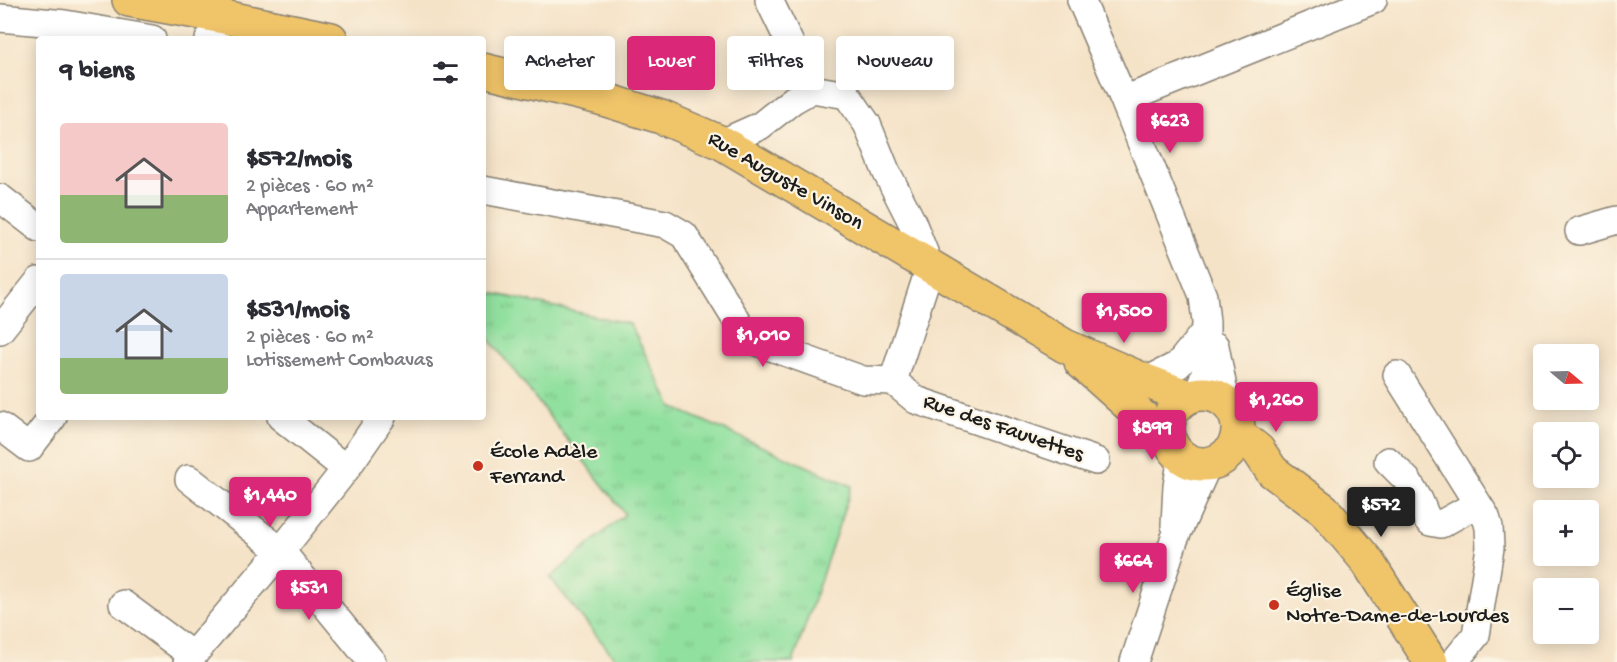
<!DOCTYPE html>
<html lang="fr">
<meta charset="utf-8">
<style>
:root{--surface:#fff;--page:#f7f7f7;--text:#2b2b33;--muted:#7c7c81;--line:#e1e1e2;--accent:#db2777}
body{margin:0;font-family:"Gochi Hand",sans-serif;background:var(--page);color:var(--text);height:100vh;display:flex;flex-direction:column;font-size:22px;white-space:nowrap}
*{box-sizing:border-box;margin:0}
p{font-size:20px;color:var(--muted)}
.icon{flex:none;width:33px;height:33px;fill:none;stroke:currentColor;stroke-width:2;stroke-linecap:round;stroke-linejoin:round}
.map{position:relative;flex:1;overflow:hidden}
.side{position:absolute;left:36px;top:36px;width:450px;height:384px;display:flex;flex-direction:column;background:var(--surface);border-radius:6px;box-shadow:0 3px 15px #0003}
.side>*{flex:none}
.top-card{position:absolute;left:504px;top:36px;width:570px;height:54px;display:flex;gap:12px}
.needle{width:39px;rotate:109deg}
.controls{position:absolute;left:1533px;top:344px;display:grid;gap:12px}
.controls a{display:grid;place-items:center;width:66px;height:66px;border-radius:6px;background:var(--surface);box-shadow:0 3px 15px #0003;font-size:30px}
.price{position:absolute;translate:-50% -51px;padding:0 14px;border-radius:6px;background:var(--accent);color:#fff;font-size:20px;line-height:39px;filter:drop-shadow(0 2px 3px #0008)}
.price::after{content:'';position:absolute;left:50%;top:36px;width:18px;height:14px;margin-left:-9px;background:inherit;clip-path:polygon(0 0,100% 0,50% 100%)}
.price.selected{background:#222;color:#fff}
ul{padding:0;list-style:none}
li{display:flex;align-items:center;gap:18px;height:150px;padding:0 24px}
li+li{border-top:2px solid var(--line)}
li span{display:grid;place-items:center;flex:none;width:168px;height:120px;border-radius:6px;color:#555}
li>.icon{margin-inline-start:auto}
span .icon{width:72px;height:72px;fill:#fffc;stroke-width:1}
li b{font-size:26px}
h2{display:flex;justify-content:space-between;align-items:center;height:72px;padding:0 24px;font-size:26px}
.tag{padding:0 21px;border-radius:6px;background:var(--surface);box-shadow:0 3px 15px #0003;font-size:21px;line-height:54px}
.tag.selected{background:var(--accent);color:#fff}
.map>svg:first-child{display:block}
.grass{fill:url(#grass-tufts);stroke:#567e5e;stroke-width:1.5}
.lines{fill:none;stroke-linecap:round;stroke-linejoin:round}
.minor-casing{stroke:#888072;stroke-width:30}
.major-casing{stroke:#888072;stroke-width:36}
.minor{stroke:#fff;stroke-width:27}
.major{stroke:#f0c469;stroke-width:33}
.poi-dot{fill:#c8321e;stroke:#fcf5e5;stroke-width:2}
.labels{text-anchor:middle;dominant-baseline:central;stroke-width:4.5;stroke-linejoin:round;paint-order:stroke}
.street-label{font-size:22px;fill:#1c1c1c;stroke:#fcf5e5}
.poi-label{font-size:22px;fill:#1c1c1c;stroke:#fcf5e5;text-anchor:start}
</style>
<div class="map">
<svg width="1617" height="662" viewBox="0 0 1617 662">
<defs>
<pattern id="grass-tufts" width="24" height="20" patternUnits="userSpaceOnUse" patternTransform="scale(1.5)"><rect width="24" height="20" fill="#91e09f"/><path d="M3 7l-1-3M5 7V3M7 7l1-3M15 17l-1-3M17 17v-4M19 17l1-3" fill="none" stroke="#7cc088"/></pattern>
</defs>
<rect width="100%" height="100%" fill="#fcf5e5"/>
<filter id="ink" filterUnits="userSpaceOnUse"><feTurbulence type="fractalNoise" baseFrequency=".0167" numOctaves="2"/><feDisplacementMap in="SourceGraphic" scale="12" xChannelSelector="R" yChannelSelector="G"/><feConvolveMatrix kernelMatrix="1 2 1 2 8 2 1 2 1" color-interpolation-filters="sRGB"/></filter>
<filter id="wash" filterUnits="userSpaceOnUse"><feTurbulence type="fractalNoise" baseFrequency=".008" numOctaves="4" result="noise"/><feDisplacementMap in="SourceGraphic" scale="24" xChannelSelector="R" yChannelSelector="G"/><feGaussianBlur stdDeviation="1.35" result="paint"/><feColorMatrix in="noise" values="0 0 0 0 0 0 0 0 0 0 0 0 0 0 0 0 0 1.4 0 .05"/><feComposite in="paint" operator="in"/></filter>
<g filter="url(#wash)">
<rect width="100%" height="100%" fill="#f5e3c8"/>
<path class="grass" d="M483,291L630,324L672,407L852,486L793,662H618L550,578L625,514L483,331Z"/>
</g>
<g filter="url(#ink)">
<g class="lines">
<defs>
<path id="minor" d="M769,0L812,89
M1081,0L1124,100L1203,296L1206,322V370L1198,394
M0,18L65,24L152,39
M209,39L224,17
M1124,100L1373,0
M722,143L760,126L793,100L812,89L847,95L867,124L886,171L912,222L930,267L893,381
M483,190L665,224L684,235L742,329L760,343L863,380L893,381L916,400L1096,461
M0,198L39,228
M1579,231L1617,220
M0,330L39,281
M1215,346L1223,388L1230,407
M1397,375L1486,517L1489,527L1490,548L1476,635L1454,662
M1146,381L1178,365L1206,330
M281,417L346,469
M0,426L29,448L53,417
M1388,461L1408,481L1419,500L1427,519L1430,522L1441,524L1477,504
M189,479L281,551L372,662
M1175,525L1177,486L1182,457
M123,604L192,655
M187,662L281,551L346,469L382,417
M1134,662L1174,540L1208,464"/>
<path id="major" d="M129,0L224,17L331,39
M483,70L600,98L661,117L722,143L1065,346L1146,381L1188,397
M1081,362L1148,422L1169,436
M1168 429a35 35 0 1 1 70 0a35 35 0 1 1-70 0Z
M1238,434L1258,450L1272,471L1324,510L1367,561L1431,662"/>
</defs>
<use href="#minor" class="minor-casing"/>
<use href="#major" class="major-casing"/>
<use href="#minor" class="minor"/>
<use href="#major" class="major"/>
</g>
</g>
<g class="poi-dot">
<circle cx="478" cy="466" r="6"/>
<circle cx="1274" cy="605" r="6"/>
</g>
<g class="labels">
<g class="street-label">
<text transform="translate(785 182) rotate(30)">Rue Auguste Vinson</text>
<text transform="translate(1003 429) rotate(19)">Rue des Fauvettes</text>
</g>
<g class="poi-label">
<text x="490" y="453">École Adèle<tspan x="490" dy="25">Ferrand</tspan></text>
<text x="1286" y="592">Église<tspan x="1286" dy="25">Notre-Dame-de-Lourdes</tspan></text>
</g>
</g>
</svg>
<div class="controls">
<a><svg class="needle" viewBox="-14 -14 28 28"><path d="M0-13l5 13h-10z" fill="#e53935"/><path d="M0 13l5-13h-10z" fill="#7c7c81"/></svg></a>
<a><svg class="icon" aria-label="locate" viewBox="0 0 24 24"><circle cx="12" cy="12" r="6"/><path d="M12 2v4M12 18v4M2 12h4M18 12h4"/></svg></a>
<a>+</a>
<a>−</a>
</div>
<b class="price" style="left:1170px;top:154px">$623</b>
<b class="price" style="left:1124px;top:344px">$1,500</b>
<b class="price" style="left:763px;top:368px">$1,010</b>
<b class="price" style="left:1276px;top:433px">$1,260</b>
<b class="price" style="left:1152px;top:461px">$899</b>
<b class="price" style="left:270px;top:528px">$1,440</b>
<b class="price selected" style="left:1381px;top:538px">$572</b>
<b class="price" style="left:1133px;top:594px">$664</b>
<b class="price" style="left:309px;top:621px">$531</b>
<div class="top-card">
<a class="tag">Acheter</a>
<a class="tag selected">Louer</a>
<a class="tag">Filtres</a>
<a class="tag">Nouveau</a>
</div>
<section class="side">
<h2>9 biens<svg class="icon" aria-label="filters" viewBox="0 0 24 24"><path d="M4 7h16M4 17h16"/><circle cx="9" cy="7" r="2"/><circle cx="15" cy="17" r="2"/></svg></h2>
<ul>
<li><span style="background:linear-gradient(#f6c9c9 60%,#8fb573 0)"><svg class="icon" aria-label="home" viewBox="0 0 24 24"><path d="M3 11l9-7 9 7M6 9v11h12V9"/></svg></span><div><b>$572/mois</b><p>2 pièces · 60 m²</p><p>Appartement</p></div></li>
<li><span style="background:linear-gradient(#c9d6e8 70%,#8fb573 0)"><svg class="icon" aria-label="home" viewBox="0 0 24 24"><path d="M3 11l9-7 9 7M6 9v11h12V9"/></svg></span><div><b>$531/mois</b><p>2 pièces · 60 m²</p><p>Lotissement Combavas</p></div></li>
</ul>
</section>
</div>
